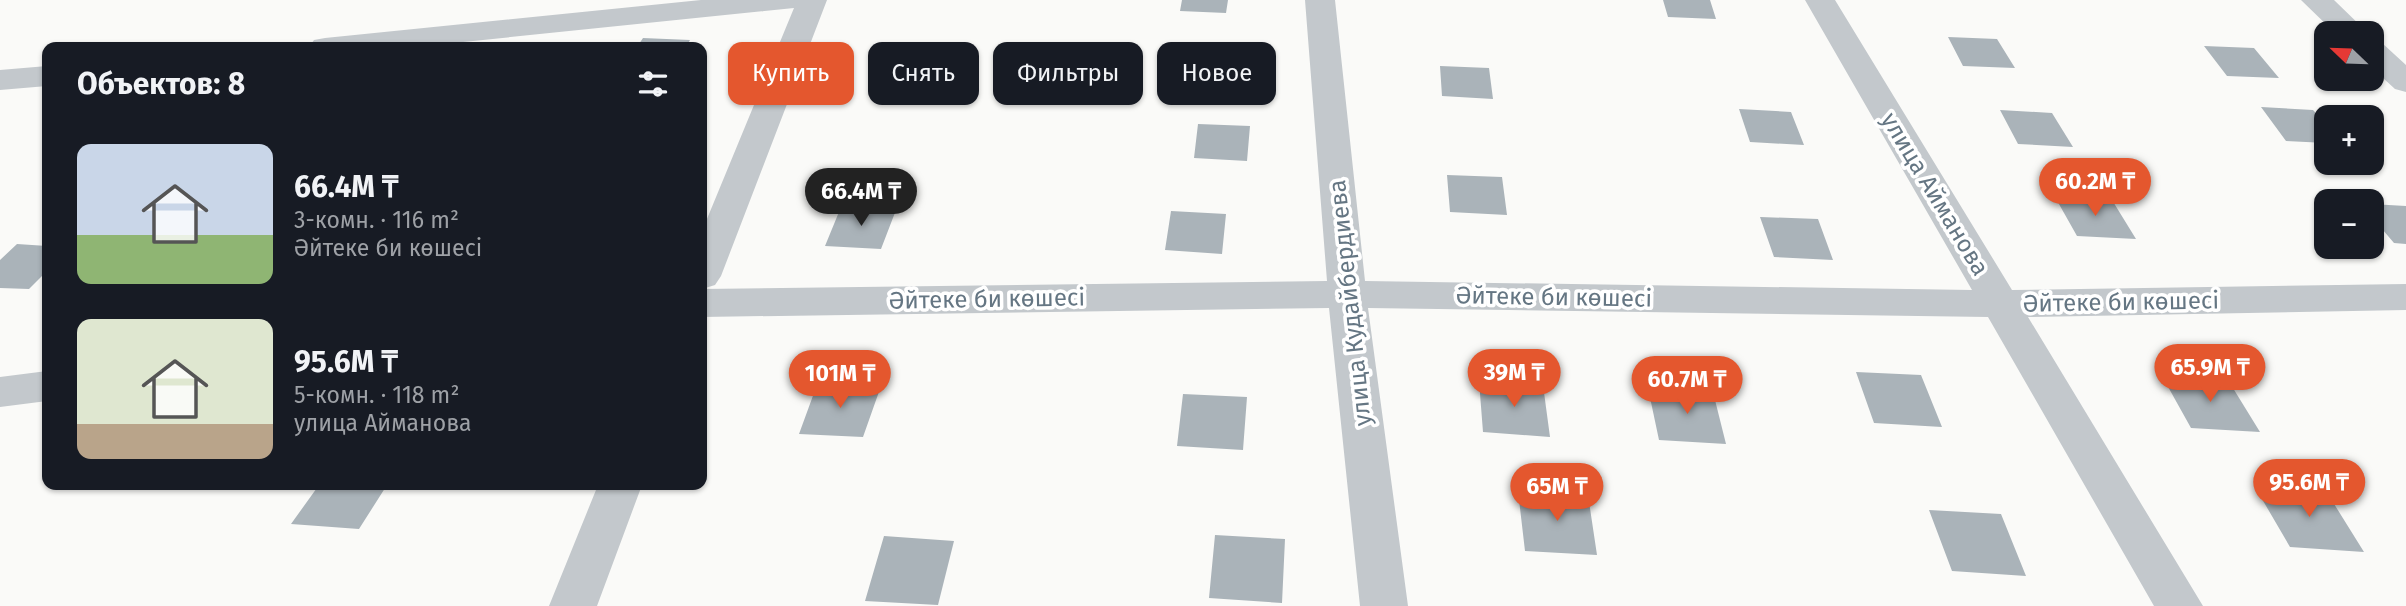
<!DOCTYPE html>
<html lang="ru">
<meta charset="utf-8">
<style>
:root{--surface:#171b24;--page:#242831;--text:#f1f3f6;--muted:#9ea1a6;--accent:#e4572e}
body{margin:0;font-family:"Fira Sans",sans-serif;background:var(--page);color:var(--text);height:100vh;display:flex;flex-direction:column;font-size:26px;white-space:nowrap}
*{box-sizing:border-box;margin:0}
p{font-size:23px;color:var(--muted)}
.icon{flex:none;width:38px;height:38px;fill:none;stroke:currentColor;stroke-width:2;stroke-linecap:round;stroke-linejoin:round}
.map{position:relative;flex:1;overflow:hidden}
.panel{position:absolute;left:42px;top:42px;width:665px;height:448px;display:flex;flex-direction:column;background:var(--surface);border-radius:14px;box-shadow:0 2px 5px #0004}
.panel>*{flex:none}
.guide{position:absolute;left:728px;top:42px;width:665px;height:63px;display:flex;gap:14px}
.needle{width:46px;rotate:293deg}
.fabs{position:absolute;left:2314px;top:21px;display:grid;gap:14px}
.fabs a{display:grid;place-items:center;width:70px;height:70px;border-radius:14px;background:var(--surface);box-shadow:0 2px 5px #0004;font-size:35px}
.price{position:absolute;translate:-50% -60px;padding:0 16px;border-radius:24px;background:var(--accent);color:#fff;font-size:23px;line-height:46px;filter:drop-shadow(0 2px 4px #0008)}
.price::after{content:'';position:absolute;left:50%;top:42px;width:21px;height:16px;margin-left:-10px;background:inherit;clip-path:polygon(0 0,100% 0,50% 100%)}
.price.current{background:#222;color:#fff}
ul{padding:0;list-style:none}
li{display:flex;align-items:center;gap:21px;height:175px;padding:0 35px}
li span{display:grid;place-items:center;flex:none;width:196px;height:140px;border-radius:14px;color:#555}
li>.icon{margin-inline-start:auto}
span .icon{width:84px;height:84px;fill:#fffc;stroke-width:1}
li b{font-size:30px}
h2{display:flex;justify-content:space-between;align-items:center;height:84px;padding:0 35px;font-size:30px}
.tag{padding:0 24px;border-radius:14px;background:var(--surface);box-shadow:0 2px 5px #0004;font-size:24px;line-height:63px}
.tag.current{background:var(--accent);color:#fff}
.map>svg:first-child{display:block}
.building{fill:#aab3b9}
.lines{fill:none;stroke-linecap:round;stroke-linejoin:round}
.minor{fill:#c3c8cc;fill-rule:evenodd}
.labels{text-anchor:middle;dominant-baseline:central;stroke-width:7;stroke-linejoin:round;paint-order:stroke}
.street-label{font-size:24px;fill:#657683;stroke:#fff}
</style>
<div class="map">
<svg width="2406" height="606" viewBox="0 0 2406 606">
<rect width="100%" height="100%" fill="#fafaf8"/>
<path class="building" d="M1182,0H1228L1226,13L1180,11Z
M1663,0H1710L1716,19L1668,17Z
M1948,37L1997,39L2015,68L1963,66Z
M643,38L690,40L686,47H637Z
M899,43L947,45L936,74L887,72Z
M2204,46L2254,48L2279,78L2227,76Z
M1188,55L1237,58L1234,88L1184,86Z
M1440,66L1489,68L1493,99L1442,96Z
M2261,107L2313,110L2326,124V143L2286,141Z
M1739,109L1791,112L1804,145L1750,142Z
M2000,110L2052,113L2073,147L2018,144Z
M1198,124L1250,126L1247,161L1194,158Z
M1447,175L1502,177L1507,215L1450,212Z
M2055,197L2112,200L2136,239L2077,236Z
M2371,204L2406,206V244L2394,243L2371,216Z
M841,207L896,210L881,249L825,246Z
M1171,211L1226,214L1222,254L1165,250Z
M1760,217L1818,219L1833,260L1774,257Z
M17,244L47,246V271L29,289L0,288V260Z
M1856,372L1921,375L1942,427L1874,423Z
M2162,376L2228,380L2260,432L2191,428Z
M1479,381L1543,385L1550,437L1483,432Z
M818,382L881,386L863,437L799,434Z
M1648,388L1713,392L1726,444L1659,440Z
M1183,394L1247,397L1243,450L1177,446Z
M319,485H387L359,529L291,524Z
M2255,487L2326,491L2364,552L2290,547Z
M1518,491L1588,495L1597,555L1525,551Z
M1929,510L2001,514L2026,576L1952,571Z
M1215,535L1285,539L1282,603L1209,598Z
M884,536L954,541L938,605L865,601Z"/>
<g class="lines">
<path class="minor" d="M701,0H827L721,276L715,285L702,289V231L794,8L414,47H309L314,40L325,38Z
M1305,0H1335L1365,281L1972,290L1805,0H1835L2012,290L2406,284V310L2028,317L2203,606H2154L1988,317L1368,308L1408,606H1360L1329,308L702,317V289L1327,281Z
M2301,0H2334L2368,33H2335Z
M2371,41L2382,43L2406,65V92L2395,89L2371,67Z
M47,66V86L0,90V70Z
M47,371V401L0,407V377Z
M598,485H642L597,606H549Z"/>
</g>
<g class="labels">
<g class="street-label">
<text transform="translate(1935 194) rotate(59)">улица Айманова</text>
<text transform="translate(1554 297) rotate(1)">Әйтеке би көшесі</text>
<text transform="translate(987 299) rotate(-1)">Әйтеке би көшесі</text>
<text transform="translate(2121 302) rotate(-1)">Әйтеке би көшесі</text>
<text transform="translate(1350 303) rotate(-96)">улица Кудайбердиева</text>
</g>
</g>
</svg>
<div class="fabs">
<a><svg class="needle" viewBox="-14 -14 28 28"><path d="M0-13l5 13h-10z" fill="#e53935"/><path d="M0 13l5-13h-10z" fill="#9ea1a6"/></svg></a>
<a>+</a>
<a>−</a>
</div>
<b class="price" style="left:2095px;top:218px">60.2M ₸</b>
<b class="price current" style="left:861px;top:228px">66.4M ₸</b>
<b class="price" style="left:2210px;top:404px">65.9M ₸</b>
<b class="price" style="left:1514px;top:409px">39M ₸</b>
<b class="price" style="left:840px;top:410px">101M ₸</b>
<b class="price" style="left:1687px;top:416px">60.7M ₸</b>
<b class="price" style="left:2309px;top:519px">95.6M ₸</b>
<b class="price" style="left:1557px;top:523px">65M ₸</b>
<div class="guide">
<a class="tag current">Купить</a>
<a class="tag">Снять</a>
<a class="tag">Фильтры</a>
<a class="tag">Новое</a>
</div>
<section class="panel">
<h2>Объектов: 8<svg class="icon" aria-label="filters" viewBox="0 0 24 24"><path d="M4 7h16M4 17h16"/><circle cx="9" cy="7" r="2"/><circle cx="15" cy="17" r="2"/></svg></h2>
<ul>
<li><span style="background:linear-gradient(#c9d6e8 65%,#8fb573 0)"><svg class="icon" aria-label="home" viewBox="0 0 24 24"><path d="M3 11l9-7 9 7M6 9v11h12V9"/></svg></span><div><b>66.4M ₸</b><p>3-комн. · 116 m²</p><p>Әйтеке би көшесі</p></div></li>
<li><span style="background:linear-gradient(#dfe7d0 75%,#b9a48a 0)"><svg class="icon" aria-label="home" viewBox="0 0 24 24"><path d="M3 11l9-7 9 7M6 9v11h12V9"/></svg></span><div><b>95.6M ₸</b><p>5-комн. · 118 m²</p><p>улица Айманова</p></div></li>
</ul>
</section>
</div>
